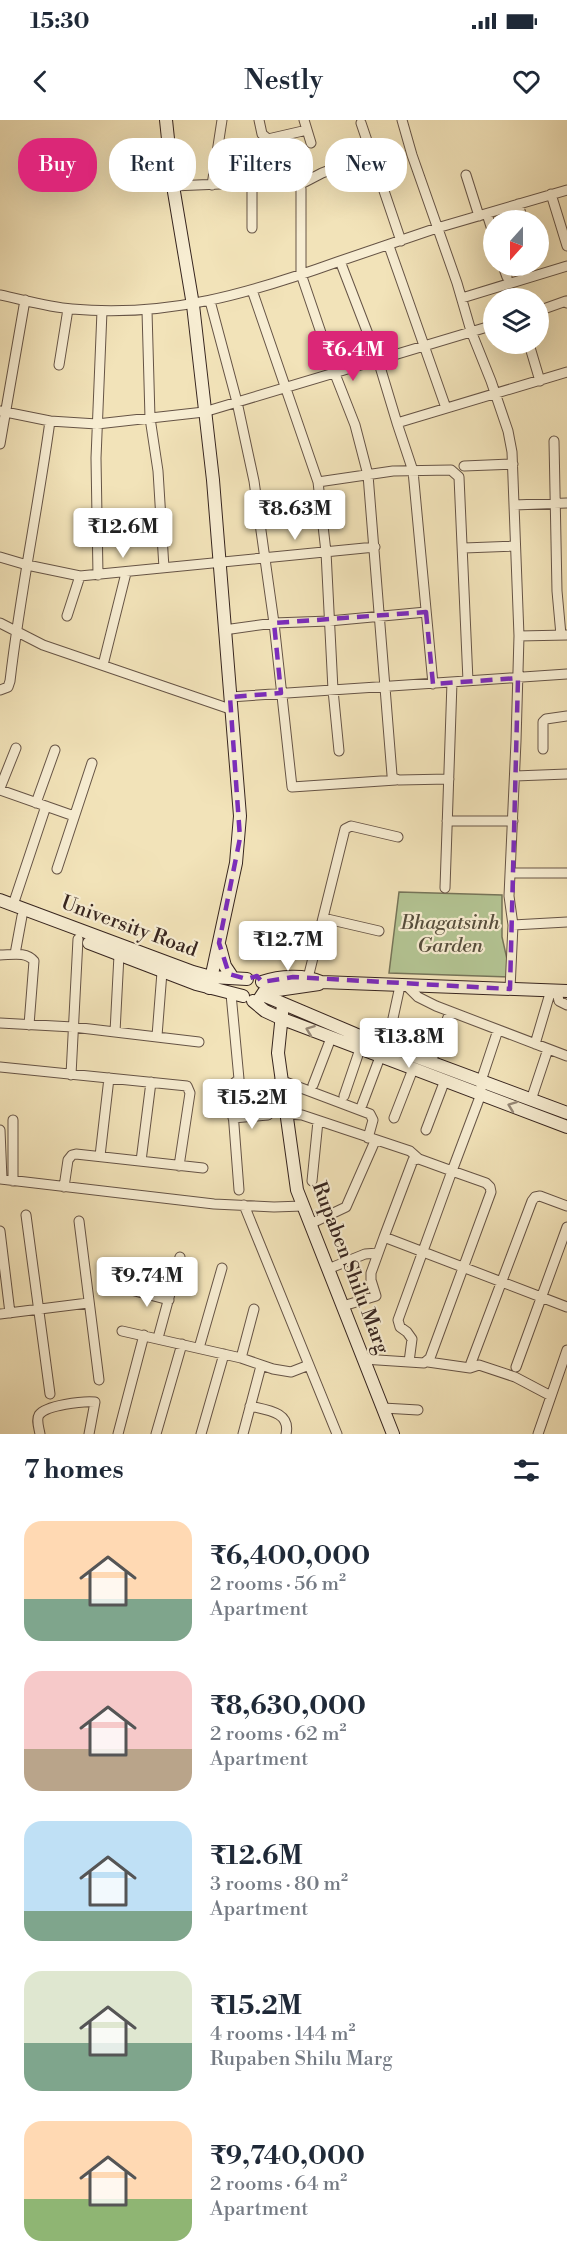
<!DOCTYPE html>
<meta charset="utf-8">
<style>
:root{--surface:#fff;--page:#f6f6f7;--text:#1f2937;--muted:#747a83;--accent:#db2777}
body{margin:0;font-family:"Libre Bodoni",serif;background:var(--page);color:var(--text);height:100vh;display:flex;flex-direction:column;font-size:22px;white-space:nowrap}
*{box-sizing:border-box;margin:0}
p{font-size:20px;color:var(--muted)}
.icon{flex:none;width:33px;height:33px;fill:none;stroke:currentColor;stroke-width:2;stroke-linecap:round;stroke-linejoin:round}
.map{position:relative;height:1314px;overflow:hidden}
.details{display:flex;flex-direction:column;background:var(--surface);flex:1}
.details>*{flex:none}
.hud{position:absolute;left:18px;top:18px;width:531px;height:54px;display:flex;gap:12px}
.needle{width:39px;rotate:201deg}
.tools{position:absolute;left:483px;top:90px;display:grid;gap:12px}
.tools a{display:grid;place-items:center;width:66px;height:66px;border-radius:50%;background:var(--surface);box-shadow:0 6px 24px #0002;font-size:30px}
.price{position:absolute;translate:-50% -51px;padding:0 14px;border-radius:6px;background:#fff;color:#222;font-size:20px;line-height:39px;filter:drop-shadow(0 2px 3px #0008)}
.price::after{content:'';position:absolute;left:50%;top:36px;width:18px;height:14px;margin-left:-9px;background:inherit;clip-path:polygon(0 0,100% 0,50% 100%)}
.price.on{background:var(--accent);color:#fff}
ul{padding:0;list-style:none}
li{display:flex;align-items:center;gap:18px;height:150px;padding:0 24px}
li span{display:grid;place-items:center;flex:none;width:168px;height:120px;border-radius:18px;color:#555}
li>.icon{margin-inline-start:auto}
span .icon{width:72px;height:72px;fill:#fffc;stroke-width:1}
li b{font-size:26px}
h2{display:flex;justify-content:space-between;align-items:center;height:72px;padding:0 24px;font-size:26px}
.pill{padding:0 21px;border-radius:24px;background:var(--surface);box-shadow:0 6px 24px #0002;font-size:21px;line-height:54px}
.pill.on{background:var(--accent);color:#fff}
.status{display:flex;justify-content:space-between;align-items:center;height:42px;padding:0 30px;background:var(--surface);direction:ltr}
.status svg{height:16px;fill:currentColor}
header{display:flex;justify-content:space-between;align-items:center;height:78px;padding:0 24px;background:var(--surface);font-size:27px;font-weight:600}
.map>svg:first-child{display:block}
.green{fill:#b4c594;stroke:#76755a;stroke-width:1.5}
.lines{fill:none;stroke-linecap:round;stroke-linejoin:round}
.street-casing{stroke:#665446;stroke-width:11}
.secondary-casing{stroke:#37251f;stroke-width:14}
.street{stroke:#f7edd2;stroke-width:9}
.secondary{stroke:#f7edd2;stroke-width:12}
.oneway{stroke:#978978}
.marked{fill:none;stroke:#7b2cbf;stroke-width:4.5;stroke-dasharray:12 8;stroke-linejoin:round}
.labels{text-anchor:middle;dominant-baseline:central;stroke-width:4.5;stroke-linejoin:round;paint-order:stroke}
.park-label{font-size:20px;font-style:italic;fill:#564d3c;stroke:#f7edd2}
.street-label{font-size:20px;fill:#37251f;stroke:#f7edd2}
</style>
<div class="status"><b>15:30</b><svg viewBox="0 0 49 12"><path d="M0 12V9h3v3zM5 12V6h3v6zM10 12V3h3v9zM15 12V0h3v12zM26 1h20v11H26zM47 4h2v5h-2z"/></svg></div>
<header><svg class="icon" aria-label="back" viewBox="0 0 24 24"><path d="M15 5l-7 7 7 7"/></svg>Nestly<svg class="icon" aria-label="heart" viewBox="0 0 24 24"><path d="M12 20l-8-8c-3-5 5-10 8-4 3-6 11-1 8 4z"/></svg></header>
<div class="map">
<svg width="567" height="1314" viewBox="0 0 567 1314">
<rect width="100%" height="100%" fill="#f2e3b9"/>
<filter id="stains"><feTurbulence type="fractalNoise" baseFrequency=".00333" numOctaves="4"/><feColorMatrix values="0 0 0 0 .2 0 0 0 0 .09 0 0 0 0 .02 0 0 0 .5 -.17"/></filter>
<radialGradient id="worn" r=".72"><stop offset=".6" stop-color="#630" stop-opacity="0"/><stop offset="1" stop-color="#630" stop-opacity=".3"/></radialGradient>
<path class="green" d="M399,772L502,775V817L511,857L389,853Z"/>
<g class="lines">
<defs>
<path id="street" d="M259,0L262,14L268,19L307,10
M304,0L311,23
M402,0L412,35L457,163L471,211L491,261L508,311L512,332L514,385L567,383
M361,3L401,121
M466,55L479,96
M212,65L222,0
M299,65L322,53L372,34
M173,66L289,61L299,65L301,69V154L335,254L355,305L368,355L392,655L393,658L399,660L449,659
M551,74L567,126
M518,84L523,100
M487,94L494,116
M252,108V63
M389,126L446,288
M503,146L507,157
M252,170L318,362L326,432L333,570L339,631
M0,175C24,180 48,187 72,189C168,198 251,173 340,141
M462,178L567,146
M210,181L237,282L254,361L274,503L292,667L396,660
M147,191L150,298L158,351L164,448
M538,191L566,181L567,183
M529,224L540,261
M59,245L68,189
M0,291L50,301C38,388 20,474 10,561L8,567L0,570
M50,301L97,304L204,292L494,205
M397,303L378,240L340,141L437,108L567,70
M554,321L557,471L561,515
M0,324L25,180
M464,346L513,344
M318,362L393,351L451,350L459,357L468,561
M514,385L519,516L516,621L509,776L513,805L567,802
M121,403L161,399
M464,428L515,426
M0,437L27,445L80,456L375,427
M98,455L96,338L102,191
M67,496L80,456
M0,503L43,525L230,589
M224,510L274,503L329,501L426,492
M519,516L567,515
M103,545L126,453
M433,564L413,351L397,303L567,252
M230,577L567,554
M543,629V602L546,599L567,596
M515,656L567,654
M0,668L16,628
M0,670L74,696
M36,683L55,630
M447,701H513
M57,749L92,643
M511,753H567
M445,768L452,562
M13,785L46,686
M323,798L379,811
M15,834L22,796
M0,835C11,835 26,831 34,841L29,905
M308,858L345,709L351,706L398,717
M407,866L418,877L436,886L567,936
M510,869L513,805
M557,871L559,881L567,885
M231,874L239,959L231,966L239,1070
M0,903L73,907L199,922
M498,910L481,961V974L452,1051L419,1039L413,1040L384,1117L567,1187
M115,912L119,835
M157,916L162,852
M535,924L551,870
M387,926L400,866
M431,942L450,892
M0,947L187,966L190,973L179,1046
M71,955L78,819
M280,960L370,994L373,1000L368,1018
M313,965L331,918
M344,976L360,929
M531,980L548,929
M362,985L380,937
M286,994L302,995L410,1031L419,1039
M233,998L268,995
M394,998L413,949
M0,1010L2,1059
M426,1010L445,960
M100,1036L109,958
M141,1041L151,962
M0,1059L214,1084L274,1087L303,1086
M13,1061V1000
M312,1061L318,1001
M64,1067L68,1040L72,1035L76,1034L203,1048
M244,1085L337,1314
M26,1095L50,1274
M79,1101L99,1260
M310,1104L346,1087L375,1021
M0,1111L10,1193
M139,1146L175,1156
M328,1149L365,1134L378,1133
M131,1170L169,1180
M343,1186L376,1176L371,1160V1153L384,1117
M0,1194L88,1183
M122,1211L241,1238L273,1249L291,1252L309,1245
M158,1218L180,1137
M199,1228L222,1148
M241,1238L254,1189
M363,1239L424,1243L430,1238L491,1072L490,1067L486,1063L452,1051L398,1200L400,1207L407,1212L412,1219L409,1242
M428,1242L470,1248L479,1245L515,1257L551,1276
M471,1243L532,1081L535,1077L540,1076L567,1086
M516,1247L567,1107
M250,1286C267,1290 291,1292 286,1314
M383,1288L418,1290
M40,1314C39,1308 36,1300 39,1295C46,1285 83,1281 95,1282L89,1314
M118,1314L144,1215
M156,1314L182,1224
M201,1314L224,1234
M243,1314L261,1246
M538,1314L567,1230"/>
<path id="secondary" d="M166,0L173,66L193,185L213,360L240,696L236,743L209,868
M0,780L193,852L211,857L247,859
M89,823L196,864L243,876
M220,827L225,846L233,858
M262,862C280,856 303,854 321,862L567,871
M263,875L355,914L567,993
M260,878L264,872L319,864
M253,881L265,891L280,898L567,1007
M283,884L278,933L297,1070L393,1314"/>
</defs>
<use href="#street" class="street-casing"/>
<use href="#secondary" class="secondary-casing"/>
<use href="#street" class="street"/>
<use href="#secondary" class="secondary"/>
</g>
<defs><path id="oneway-chevron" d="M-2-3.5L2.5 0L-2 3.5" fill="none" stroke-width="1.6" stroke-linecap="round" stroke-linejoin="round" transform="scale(1.5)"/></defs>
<g class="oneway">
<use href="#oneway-chevron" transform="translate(310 910) rotate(-159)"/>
<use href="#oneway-chevron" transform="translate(512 986) rotate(-159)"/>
</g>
<path class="marked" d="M426,492L433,564L518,558L510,869L293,857L262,862L257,856L247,859L229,854L219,823L240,718L230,577L281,573L274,503Z"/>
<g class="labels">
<g class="park-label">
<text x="450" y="803">Bhagatsinh<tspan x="450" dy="23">Garden</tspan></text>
</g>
<g class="street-label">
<text transform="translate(129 807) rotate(20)">University Road</text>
<text transform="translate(350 1148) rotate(69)">Rupaben Shilu Marg</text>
</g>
</g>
<rect width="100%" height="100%" filter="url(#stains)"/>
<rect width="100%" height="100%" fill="url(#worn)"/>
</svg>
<div class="tools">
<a><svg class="needle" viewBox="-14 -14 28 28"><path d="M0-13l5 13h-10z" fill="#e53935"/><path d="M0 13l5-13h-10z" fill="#747a83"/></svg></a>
<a><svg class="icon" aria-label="layers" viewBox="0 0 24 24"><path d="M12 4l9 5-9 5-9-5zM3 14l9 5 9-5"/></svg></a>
</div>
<b class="price on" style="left:353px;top:262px">₹6.4M</b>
<b class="price" style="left:295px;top:421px">₹8.63M</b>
<b class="price" style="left:123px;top:439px">₹12.6M</b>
<b class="price" style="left:288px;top:852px">₹12.7M</b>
<b class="price" style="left:409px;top:949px">₹13.8M</b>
<b class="price" style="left:252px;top:1010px">₹15.2M</b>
<b class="price" style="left:147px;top:1188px">₹9.74M</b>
<div class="hud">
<a class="pill on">Buy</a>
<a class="pill">Rent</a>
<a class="pill">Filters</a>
<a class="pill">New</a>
</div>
</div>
<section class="details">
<h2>7 homes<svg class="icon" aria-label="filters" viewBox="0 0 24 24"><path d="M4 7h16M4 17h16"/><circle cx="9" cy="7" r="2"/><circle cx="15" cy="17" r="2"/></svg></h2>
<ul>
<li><span style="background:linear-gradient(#ffd9b3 65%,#7fa58c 0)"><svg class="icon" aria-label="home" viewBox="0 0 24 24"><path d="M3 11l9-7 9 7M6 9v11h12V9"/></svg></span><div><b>₹6,400,000</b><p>2 rooms · 56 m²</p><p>Apartment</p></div></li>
<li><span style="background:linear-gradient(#f6c9c9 65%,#b9a48a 0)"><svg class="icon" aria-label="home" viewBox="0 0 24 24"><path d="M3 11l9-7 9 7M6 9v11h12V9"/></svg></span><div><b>₹8,630,000</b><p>2 rooms · 62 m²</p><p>Apartment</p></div></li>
<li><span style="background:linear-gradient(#bfe0f5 75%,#7fa58c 0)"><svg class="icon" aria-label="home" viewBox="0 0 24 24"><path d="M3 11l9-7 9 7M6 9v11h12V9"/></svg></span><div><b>₹12.6M</b><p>3 rooms · 80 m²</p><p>Apartment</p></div></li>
<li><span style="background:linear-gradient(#dfe7d0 60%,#7fa58c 0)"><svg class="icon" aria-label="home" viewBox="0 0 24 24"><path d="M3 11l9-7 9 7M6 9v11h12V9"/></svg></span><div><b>₹15.2M</b><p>4 rooms · 144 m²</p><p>Rupaben Shilu Marg</p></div></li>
<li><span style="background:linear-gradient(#ffd9b3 65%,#8fb573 0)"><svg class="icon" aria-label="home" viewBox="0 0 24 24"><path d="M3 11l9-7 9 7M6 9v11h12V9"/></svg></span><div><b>₹9,740,000</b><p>2 rooms · 64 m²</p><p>Apartment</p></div></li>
</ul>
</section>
